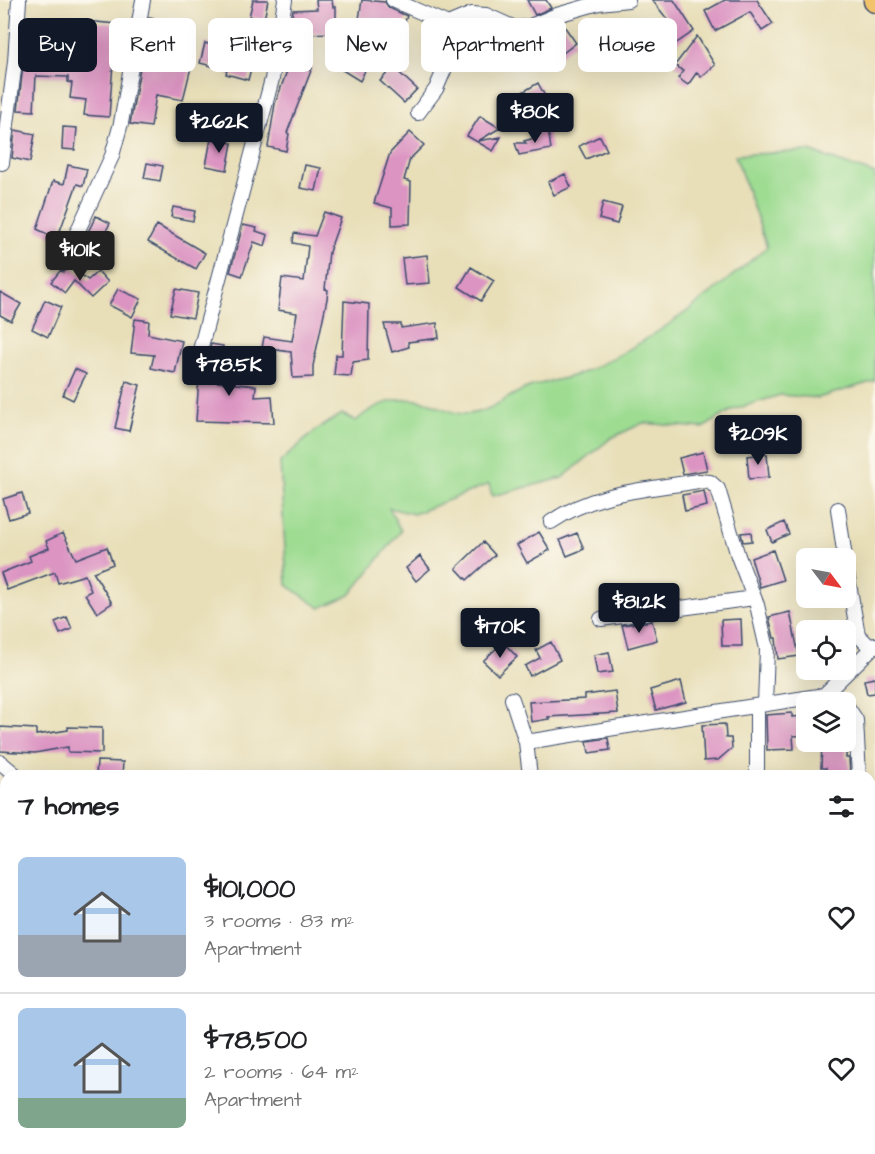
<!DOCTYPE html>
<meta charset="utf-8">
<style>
:root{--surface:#fff;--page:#f6f6f6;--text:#202124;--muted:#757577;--line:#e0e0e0;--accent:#111827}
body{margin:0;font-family:"Architects Daughter",sans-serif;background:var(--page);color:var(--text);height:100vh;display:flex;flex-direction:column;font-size:22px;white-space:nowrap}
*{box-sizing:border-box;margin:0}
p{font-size:20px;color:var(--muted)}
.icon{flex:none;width:33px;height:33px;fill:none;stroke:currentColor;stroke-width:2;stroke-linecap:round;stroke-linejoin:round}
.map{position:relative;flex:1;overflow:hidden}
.side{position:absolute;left:0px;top:770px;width:876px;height:386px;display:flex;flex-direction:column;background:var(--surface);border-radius:18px 18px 0 0;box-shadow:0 6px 24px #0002}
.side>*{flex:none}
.top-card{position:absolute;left:18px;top:18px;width:840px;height:54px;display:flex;gap:12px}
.needle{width:39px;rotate:122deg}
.controls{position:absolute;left:796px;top:548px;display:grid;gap:12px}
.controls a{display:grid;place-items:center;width:60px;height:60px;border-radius:9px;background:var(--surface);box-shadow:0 6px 24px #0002;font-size:30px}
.price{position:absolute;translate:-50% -51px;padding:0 14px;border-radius:6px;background:var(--accent);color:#fff;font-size:20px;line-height:39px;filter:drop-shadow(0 2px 3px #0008)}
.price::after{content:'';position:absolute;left:50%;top:36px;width:18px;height:14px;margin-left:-9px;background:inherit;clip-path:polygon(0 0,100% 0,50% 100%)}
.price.current{background:#222;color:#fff}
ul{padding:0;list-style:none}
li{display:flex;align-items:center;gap:18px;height:150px;padding:0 18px}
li+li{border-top:2px solid var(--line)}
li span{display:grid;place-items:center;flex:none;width:168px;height:120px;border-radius:9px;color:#555}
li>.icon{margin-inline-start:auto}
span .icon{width:72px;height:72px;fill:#fffc;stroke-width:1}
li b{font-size:26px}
h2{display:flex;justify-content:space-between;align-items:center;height:72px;padding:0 18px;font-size:26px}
.chip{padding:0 21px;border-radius:9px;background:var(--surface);box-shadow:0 6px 24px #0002;font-size:21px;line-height:54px}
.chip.current{background:var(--accent);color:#fff}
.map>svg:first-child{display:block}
.green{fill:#9edc92;stroke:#5c8678;stroke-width:1.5}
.building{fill:#dc94c2}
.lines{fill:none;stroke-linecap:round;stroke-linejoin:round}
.street-casing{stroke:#3a496c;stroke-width:16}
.primary-casing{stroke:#3a496c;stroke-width:25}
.street{stroke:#fff;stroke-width:14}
.primary{stroke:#f2c36a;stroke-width:22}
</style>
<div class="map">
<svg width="875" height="1154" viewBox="0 0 875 1154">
<rect width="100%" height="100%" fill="#fbf7ec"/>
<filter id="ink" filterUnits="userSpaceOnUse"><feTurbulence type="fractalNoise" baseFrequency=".0167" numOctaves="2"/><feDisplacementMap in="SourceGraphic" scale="12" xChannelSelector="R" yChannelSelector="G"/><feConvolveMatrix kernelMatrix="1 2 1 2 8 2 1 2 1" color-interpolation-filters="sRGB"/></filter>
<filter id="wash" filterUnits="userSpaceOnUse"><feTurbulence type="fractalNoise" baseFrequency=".008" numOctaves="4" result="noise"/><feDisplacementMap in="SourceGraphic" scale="24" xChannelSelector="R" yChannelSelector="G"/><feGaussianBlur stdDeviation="1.35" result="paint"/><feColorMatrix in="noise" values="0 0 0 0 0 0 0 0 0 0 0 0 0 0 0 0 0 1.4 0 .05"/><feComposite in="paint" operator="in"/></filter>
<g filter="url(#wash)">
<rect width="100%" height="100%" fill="#e8dfb9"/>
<path class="green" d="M809,151L875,174V381L818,398L780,395L732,410L703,428L643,423L611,438L562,478L492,496L489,484L414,514L389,508L401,531L350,595L320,608L287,585L280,462L316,430L342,414L356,421C373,404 402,394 427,402C444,407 455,417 474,413C493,410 509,395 527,388C545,381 566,380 584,372C653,342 710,295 767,247L735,155Z"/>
<g id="blocks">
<path class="building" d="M253,0H268L264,20L249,17Z
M316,0H332L333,7H336V33L304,34V51L312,53L308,67L312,68L287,133L289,134L286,151L268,147L275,104L292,57L289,56V33L293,10L317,9Z
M362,0L385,2L389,8L407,16L403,27L398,26L391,52L374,47L380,22L359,19Z
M527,0H546L551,8L535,15Z
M652,0H674L694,31L656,57L643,37L668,20Z
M725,0H757L773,24L762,31L750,12L715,31L705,11Z
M149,18L167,21L161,53L193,59L183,100L156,95L151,127L130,124Z
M86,21L116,24L109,117L84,115L86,100L70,98L72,83L68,82V77L36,76L34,111L18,110L25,48H54V65L84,67Z
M473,23L484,24L498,33L480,59L459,44Z
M562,23L576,43L559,56L542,31Z
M697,36L715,65L701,77L697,72L688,85L678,78L683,71L675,65Z
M205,43L254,57L248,80L226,74L227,70L200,63Z
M351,50L369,62L360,81L339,68Z
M393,67L417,89L404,103L380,81Z
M538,83L547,100L512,121L502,104Z
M480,116L500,128L478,141L501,137L493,151L467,136Z
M63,127L77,128L75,150L62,149Z
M15,130L35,134L30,162L12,158Z
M548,130L551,149L519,155L515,143H526L524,141L535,138L534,132Z
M410,132L424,145L410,159L404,180L411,182L410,224L392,225V208L374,203L390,153Z
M600,136L607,150L586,159L579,146Z
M211,139L232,143L227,170L206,166Z
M147,163L163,166L160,181L144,178Z
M68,165L87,169L83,186L77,184L57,239L37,229L53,181L64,184Z
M305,165L321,168L316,191L300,188Z
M565,174L571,187L554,195L548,182Z
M603,202L622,207L617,224L599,219Z
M173,207L195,211L193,221L171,217Z
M324,212L341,218L329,252L325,289L328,290L327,299L313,366V377L293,378L291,352L262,348L264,337L292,341L297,313L278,310L282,278L304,281L308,246L293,243L294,233L315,236Z
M96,216L110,223L93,257L79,250Z
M157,225L205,253L196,269L148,242Z
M243,225L257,228L256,231L268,235L265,246L254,242L242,276L230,272Z
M427,255L430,283L405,285L402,258Z
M71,267L88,280L98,271L108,282L91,298L74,281L65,293L51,282L60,271L64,272Z
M471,267L494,281L481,301L459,287Z
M118,289L141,299L132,317L109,305Z
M176,289L198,293L193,318L170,314Z
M0,292L21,304L11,321L0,315Z
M45,300L61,307L48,337L32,329Z
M344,301L369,304L368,360L353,362L351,376L334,375L336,355H342Z
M135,319L149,321L148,334L182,341L175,373L151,368L154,355L131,353Z
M437,323L439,338L408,342L409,347L392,352L384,324H401V328Z
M211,344L223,346L217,382L256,386L255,397L272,396L274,423L196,421L199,377L204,371Z
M75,369L86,374L73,400L63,395Z
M126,381L140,385L129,431L115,428Z
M703,452L707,470L683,474L679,458Z
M767,454L769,477L749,479L747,456Z
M704,491L707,506L685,511L682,495Z
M22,493L28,513L9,519L3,499Z
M784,522L789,534L772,542L767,530Z
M539,532L550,550L527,563L517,545Z
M751,532L752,541L743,542L741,533Z
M63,533L76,559L107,547L113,564L93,572L112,603L97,613L85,594L91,591L85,575L58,583L55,572L7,590L1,573L31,561L29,556L49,548L46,541Z
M577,533L584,549L567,556L560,540Z
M483,542L495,555L467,580L456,568Z
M773,550L783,580L760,587L751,558Z
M420,556L430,569L416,581L406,568Z
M790,612L799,656L778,659L776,638H774L769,617Z
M67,617L72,629L60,634L55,622Z
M741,619L742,646H722L721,620Z
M652,621L657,640L628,648L622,625Z
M503,642L517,657L498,675L483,661Z
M551,642L560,660L530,676L525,666L540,658L536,650Z
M609,652L613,672L597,674L594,655Z
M875,678V693L867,694L864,680Z
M681,681L686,702L656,710L650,690Z
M615,691L618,713L548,717L549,719L531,722L529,702L585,699V695Z
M792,713V717L806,716L807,735L793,736L794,749L767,750L766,715Z
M725,724L726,738H731L732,748L718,760L704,761L702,725Z
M0,727L36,729V735L68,730V727L102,728V753L68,752V747L35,753L0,751Z
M608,738L610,750L589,753L587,741Z
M822,741H847L846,758H849L850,776H827L826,768H821Z
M97,761L123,762L122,776H96Z"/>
</g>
</g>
<g filter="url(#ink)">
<use href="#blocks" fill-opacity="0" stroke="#3a496c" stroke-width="1.5"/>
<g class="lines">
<defs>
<path id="street" d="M393,0L448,24L451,54L436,89L418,113
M448,24L472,14L486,15L515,28L528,27L557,15L599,3L628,0
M2,163L15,62L19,0
M63,263L112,156L121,123L143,0
M195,369L272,79L285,0
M838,509L845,558
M551,522C595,491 647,490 698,481L710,482L718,489L738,556L757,605L767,649L765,704
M846,567L858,635L871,648
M601,619L754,598
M824,695L875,645
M512,699L526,742L530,776
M846,705L856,720L859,776
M526,742L824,695L840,702
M0,762L17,776
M757,776V706
M870,822L875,824
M870,913L875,911
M0,1108L6,1120
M20,1149L22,1154
M600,1149L608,1154
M368,1154L370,1149
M734,1154L742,1149"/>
<path id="primary" d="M875,0V1"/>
</defs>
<use href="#street" class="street-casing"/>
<use href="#primary" class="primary-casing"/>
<use href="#street" class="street"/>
<use href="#primary" class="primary"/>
</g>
</g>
</svg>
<div class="controls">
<a><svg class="needle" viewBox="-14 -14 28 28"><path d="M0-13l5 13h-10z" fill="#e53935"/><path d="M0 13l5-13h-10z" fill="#757577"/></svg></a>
<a><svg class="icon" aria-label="locate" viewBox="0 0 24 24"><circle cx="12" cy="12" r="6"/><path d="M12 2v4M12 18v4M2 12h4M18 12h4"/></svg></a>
<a><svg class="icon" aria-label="layers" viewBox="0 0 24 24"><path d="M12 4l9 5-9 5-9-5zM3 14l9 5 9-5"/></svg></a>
</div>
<b class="price" style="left:535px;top:144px">$80K</b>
<b class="price" style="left:219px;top:154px">$262K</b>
<b class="price current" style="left:80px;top:282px">$101K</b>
<b class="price" style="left:229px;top:397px">$78.5K</b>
<b class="price" style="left:758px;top:466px">$209K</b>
<b class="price" style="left:639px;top:634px">$81.2K</b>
<b class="price" style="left:500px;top:659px">$170K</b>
<div class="top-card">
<a class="chip current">Buy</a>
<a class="chip">Rent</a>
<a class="chip">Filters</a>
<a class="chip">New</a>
<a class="chip">Apartment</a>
<a class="chip">House</a>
</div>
<section class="side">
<h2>7 homes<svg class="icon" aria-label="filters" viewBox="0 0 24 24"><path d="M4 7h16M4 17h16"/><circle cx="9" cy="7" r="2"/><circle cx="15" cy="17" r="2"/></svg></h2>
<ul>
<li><span style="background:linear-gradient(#a9c7e8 65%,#9aa5b1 0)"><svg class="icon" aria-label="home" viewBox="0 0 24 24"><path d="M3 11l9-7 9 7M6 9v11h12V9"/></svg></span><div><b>$101,000</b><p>3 rooms · 83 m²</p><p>Apartment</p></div><svg class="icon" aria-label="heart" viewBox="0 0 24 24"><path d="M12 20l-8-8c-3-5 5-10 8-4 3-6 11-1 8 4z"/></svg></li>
<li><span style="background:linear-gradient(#a9c7e8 75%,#7fa58c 0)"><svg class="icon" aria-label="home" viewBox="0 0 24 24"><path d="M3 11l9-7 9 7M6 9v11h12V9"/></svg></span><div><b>$78,500</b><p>2 rooms · 64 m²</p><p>Apartment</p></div><svg class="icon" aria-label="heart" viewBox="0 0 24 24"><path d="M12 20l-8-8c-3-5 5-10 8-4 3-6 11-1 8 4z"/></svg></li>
</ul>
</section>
</div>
